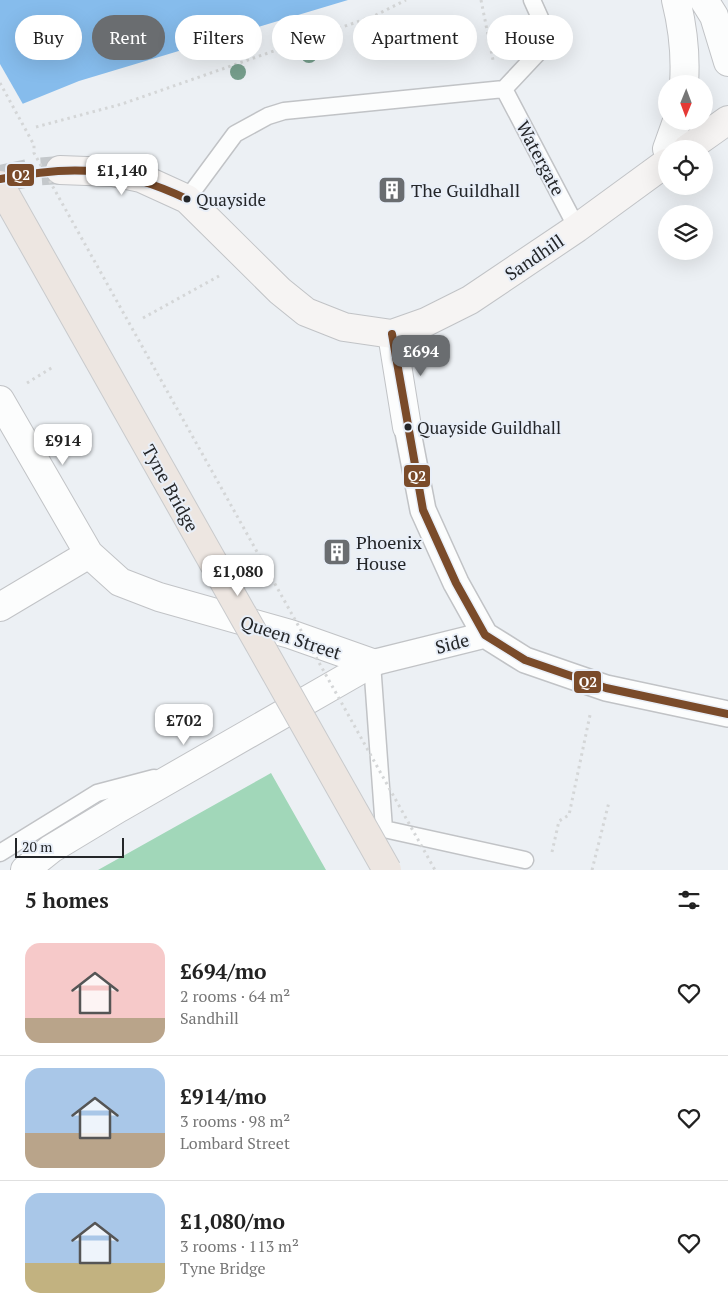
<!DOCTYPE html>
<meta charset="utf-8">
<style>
:root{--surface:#fff;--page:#f2f2f2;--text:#222;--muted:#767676;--line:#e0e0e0;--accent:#6a6d70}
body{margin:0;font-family:"PT Serif",serif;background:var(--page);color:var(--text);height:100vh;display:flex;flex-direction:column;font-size:19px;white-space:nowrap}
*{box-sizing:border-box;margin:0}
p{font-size:16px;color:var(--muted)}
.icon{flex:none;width:28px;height:28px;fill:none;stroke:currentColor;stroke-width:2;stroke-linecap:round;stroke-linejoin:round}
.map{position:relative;height:870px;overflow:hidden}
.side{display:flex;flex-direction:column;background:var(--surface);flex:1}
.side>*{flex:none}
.top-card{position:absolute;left:15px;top:15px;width:699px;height:45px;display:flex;gap:10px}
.needle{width:32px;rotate:181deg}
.controls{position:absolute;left:658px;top:75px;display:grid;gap:10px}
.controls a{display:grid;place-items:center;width:55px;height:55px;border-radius:50%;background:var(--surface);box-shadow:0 5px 20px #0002;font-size:25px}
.scale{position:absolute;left:15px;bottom:12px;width:109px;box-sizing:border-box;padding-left:5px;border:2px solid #242629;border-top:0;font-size:14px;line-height:18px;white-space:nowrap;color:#242629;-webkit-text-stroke:4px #e9eff8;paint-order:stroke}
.price{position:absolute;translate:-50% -42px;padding:0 11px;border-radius:10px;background:#fff;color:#222;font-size:16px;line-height:32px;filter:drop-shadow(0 1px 2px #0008)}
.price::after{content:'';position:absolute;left:50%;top:30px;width:15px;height:11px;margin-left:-8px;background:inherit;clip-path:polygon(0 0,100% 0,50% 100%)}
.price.active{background:var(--accent);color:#fff}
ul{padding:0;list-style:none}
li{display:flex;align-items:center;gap:15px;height:125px;padding:0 25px}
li+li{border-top:1px solid var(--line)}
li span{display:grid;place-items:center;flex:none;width:140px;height:100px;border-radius:15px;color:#555}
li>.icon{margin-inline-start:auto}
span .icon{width:60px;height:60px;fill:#fffc;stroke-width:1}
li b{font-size:21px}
h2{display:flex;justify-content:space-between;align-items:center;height:60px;padding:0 25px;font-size:21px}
.chip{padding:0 18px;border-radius:22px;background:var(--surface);box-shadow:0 5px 20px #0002;font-size:18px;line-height:45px}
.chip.active{background:var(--accent);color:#fff}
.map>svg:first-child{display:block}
.forest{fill:#a1d7b9}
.water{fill:#86bcec}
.pier{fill:#ecf0f4}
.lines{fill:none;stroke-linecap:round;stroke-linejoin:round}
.secondary-tunnel{stroke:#c4c8cb;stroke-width:28;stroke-dasharray:28 14;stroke-linecap:butt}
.service-casing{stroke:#c1c3c6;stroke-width:19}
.pedestrian-casing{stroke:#c1c3c6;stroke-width:28}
.minor-casing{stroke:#c1c3c6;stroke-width:30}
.tertiary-casing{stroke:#c1c3c6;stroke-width:30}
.secondary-casing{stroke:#c1c3c6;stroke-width:30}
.path{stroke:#d4d6d7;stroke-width:3;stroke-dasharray:2.5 4;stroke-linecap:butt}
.service{stroke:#fcfdfd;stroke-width:16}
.pedestrian{stroke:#fcfdfd;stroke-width:25}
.minor{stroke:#fcfdfd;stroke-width:28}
.tertiary{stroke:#fcfdfd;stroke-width:28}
.secondary{stroke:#f6f4f3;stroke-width:28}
.trunk-bridge-casing{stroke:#c8cacc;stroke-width:30;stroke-linecap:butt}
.path-bridge{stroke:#d4d6d7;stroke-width:3;stroke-dasharray:2.5 4;stroke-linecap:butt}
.trunk-bridge{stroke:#ede6e1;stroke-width:28}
.bus-1-casing{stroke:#e9eff8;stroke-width:11}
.bus-1{stroke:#7a4b2a;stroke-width:8}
.tree{fill:#769e8c}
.bus-dot{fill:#242629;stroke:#e9eff8;stroke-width:2}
.labels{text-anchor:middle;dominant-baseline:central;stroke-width:4;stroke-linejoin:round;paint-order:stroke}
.bus-label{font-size:17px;fill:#242629;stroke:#e9eff8;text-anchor:start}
.street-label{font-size:18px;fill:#242629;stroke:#e9eff8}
.poi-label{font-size:18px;fill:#242629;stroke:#e9eff8;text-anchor:start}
.line-badge{stroke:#e9eff8;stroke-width:2}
.badge-label{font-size:14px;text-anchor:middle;font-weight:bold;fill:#fff}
</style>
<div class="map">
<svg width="728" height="870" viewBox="0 0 728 870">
<rect width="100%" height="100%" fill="#ecf0f4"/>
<path class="forest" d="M271,773L326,870H98L264,777Z"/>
<path class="water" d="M0,0H348L79,81L0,113Z"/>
<path class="pier" d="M0,64L24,106L0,115Z"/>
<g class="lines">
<path class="secondary-tunnel" d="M0,179L33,172L60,170"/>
<defs>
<path id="service" d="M504,89L577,228
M187,199L235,134L268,116L284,111L504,89L550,40L532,0
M372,663L384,829L525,860
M0,853L97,793L154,778"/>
<path id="pedestrian" d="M407,427L423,510L456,583L485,635
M372,663L485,635L525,660L606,688L728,714"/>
<path id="minor" d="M392,334L407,427
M0,400L89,554L120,582L159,597L290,634L372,663
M0,607L89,554
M25,870L51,849L119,808L372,663"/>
<path id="tertiary" d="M676,0C683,28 686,55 684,84
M704,0L714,16L728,62
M667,149L677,121"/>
<path id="secondary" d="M687,149L728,120
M60,170L113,172L141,178L187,199L280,291L306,312L344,327L392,334L426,322L470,300L577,228L666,163"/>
</defs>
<use href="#service" class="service-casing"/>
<use href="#pedestrian" class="pedestrian-casing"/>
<use href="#minor" class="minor-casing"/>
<use href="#tertiary" class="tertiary-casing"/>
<use href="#secondary" class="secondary-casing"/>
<path class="path" d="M481,0L493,60
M36,127L122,104L374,16L406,0
M143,318L219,276
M27,383L53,367
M552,852L559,821L569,815L590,715
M592,870L609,802"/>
<use href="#service" class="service"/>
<use href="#pedestrian" class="pedestrian"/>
<use href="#minor" class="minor"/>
<use href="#tertiary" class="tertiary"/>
<use href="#secondary" class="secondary"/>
<defs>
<path id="trunk-bridge" d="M0,185L387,870"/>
</defs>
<use href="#trunk-bridge" class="trunk-bridge-casing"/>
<path class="path-bridge" d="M0,83L34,145V153L435,870"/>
<use href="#trunk-bridge" class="trunk-bridge"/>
<defs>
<path id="bus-1" d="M0,179C74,164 119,167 187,199
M392,334L423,510L456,583L485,635L525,660L606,688L728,714"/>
</defs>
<use href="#bus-1" class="bus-1-casing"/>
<use href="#bus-1" class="bus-1"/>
</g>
<g class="tree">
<circle cx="388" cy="26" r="8"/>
<circle cx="309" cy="55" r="8"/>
<circle cx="238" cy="72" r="8"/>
</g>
<defs>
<symbol id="building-square" viewBox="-11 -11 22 22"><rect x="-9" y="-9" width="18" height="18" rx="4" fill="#6a6d70" stroke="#e9eff8"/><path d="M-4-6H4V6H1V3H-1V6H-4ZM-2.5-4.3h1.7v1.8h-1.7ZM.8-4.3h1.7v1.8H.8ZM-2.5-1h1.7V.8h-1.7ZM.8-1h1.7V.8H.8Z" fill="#fff"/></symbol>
</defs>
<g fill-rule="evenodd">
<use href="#building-square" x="376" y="174" width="32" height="32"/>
<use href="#building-square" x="321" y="536" width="32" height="32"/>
</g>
<g class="bus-dot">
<circle cx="187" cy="199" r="4.5"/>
<circle cx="408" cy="427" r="4.5"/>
</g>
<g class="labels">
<g class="bus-label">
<text x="196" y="199">Quayside</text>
<text x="417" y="427">Quayside Guildhall</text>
</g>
<g class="street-label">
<text transform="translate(541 158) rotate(62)">Watergate</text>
<text transform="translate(534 257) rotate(-34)">Sandhill</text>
<text transform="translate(171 488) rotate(61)">Tyne Bridge</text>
<text transform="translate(291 637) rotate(18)">Queen Street</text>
<text transform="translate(452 643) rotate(-14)">Side</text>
</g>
<g class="poi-label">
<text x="411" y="190">The Guildhall</text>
<text x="356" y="542">Phoenix<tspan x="356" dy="21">House</tspan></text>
</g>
</g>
<g class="line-badge">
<rect x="6" y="163" width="29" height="24" rx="5" fill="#7a4b2a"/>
<rect x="403" y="464" width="28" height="24" rx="5" fill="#7a4b2a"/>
<rect x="573" y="670" width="29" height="24" rx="5" fill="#7a4b2a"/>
</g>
<g class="badge-label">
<text x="21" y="180">Q2</text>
<text x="417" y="481">Q2</text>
<text x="588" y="687">Q2</text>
</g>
</svg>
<div class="controls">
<a><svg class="needle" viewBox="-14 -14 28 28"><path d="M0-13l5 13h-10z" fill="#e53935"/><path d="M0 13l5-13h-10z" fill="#767676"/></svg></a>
<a><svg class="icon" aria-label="locate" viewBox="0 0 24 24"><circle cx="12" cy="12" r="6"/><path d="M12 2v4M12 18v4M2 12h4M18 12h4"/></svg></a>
<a><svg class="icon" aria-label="layers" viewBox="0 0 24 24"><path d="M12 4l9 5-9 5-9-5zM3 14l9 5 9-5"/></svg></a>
</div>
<div class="scale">20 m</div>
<b class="price" style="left:122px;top:196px">£1,140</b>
<b class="price active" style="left:421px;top:377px">£694</b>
<b class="price" style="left:63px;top:466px">£914</b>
<b class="price" style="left:238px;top:597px">£1,080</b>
<b class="price" style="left:184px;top:746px">£702</b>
<div class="top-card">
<a class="chip">Buy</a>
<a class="chip active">Rent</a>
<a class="chip">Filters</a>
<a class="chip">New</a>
<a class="chip">Apartment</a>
<a class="chip">House</a>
</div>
</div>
<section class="side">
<h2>5 homes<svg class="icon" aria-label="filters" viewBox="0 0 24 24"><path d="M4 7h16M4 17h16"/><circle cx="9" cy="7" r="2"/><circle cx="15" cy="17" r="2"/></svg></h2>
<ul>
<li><span style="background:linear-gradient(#f6c9c9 75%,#b9a48a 0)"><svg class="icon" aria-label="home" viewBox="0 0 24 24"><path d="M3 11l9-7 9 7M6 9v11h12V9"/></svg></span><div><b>£694/mo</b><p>2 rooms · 64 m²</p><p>Sandhill</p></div><svg class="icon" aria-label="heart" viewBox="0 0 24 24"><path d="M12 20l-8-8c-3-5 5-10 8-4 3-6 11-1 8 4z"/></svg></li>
<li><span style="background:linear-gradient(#a9c7e8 65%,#b9a48a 0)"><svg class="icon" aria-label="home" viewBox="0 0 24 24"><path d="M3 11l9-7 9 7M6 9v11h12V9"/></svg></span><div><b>£914/mo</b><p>3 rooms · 98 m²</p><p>Lombard Street</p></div><svg class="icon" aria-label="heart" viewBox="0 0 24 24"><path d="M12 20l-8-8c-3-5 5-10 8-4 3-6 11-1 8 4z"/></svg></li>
<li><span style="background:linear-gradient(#a9c7e8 70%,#c2b280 0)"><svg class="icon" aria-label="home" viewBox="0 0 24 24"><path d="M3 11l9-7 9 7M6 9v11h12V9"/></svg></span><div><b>£1,080/mo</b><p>3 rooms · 113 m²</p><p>Tyne Bridge</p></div><svg class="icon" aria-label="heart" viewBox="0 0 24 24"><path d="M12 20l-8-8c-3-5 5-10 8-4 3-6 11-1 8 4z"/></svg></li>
</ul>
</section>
